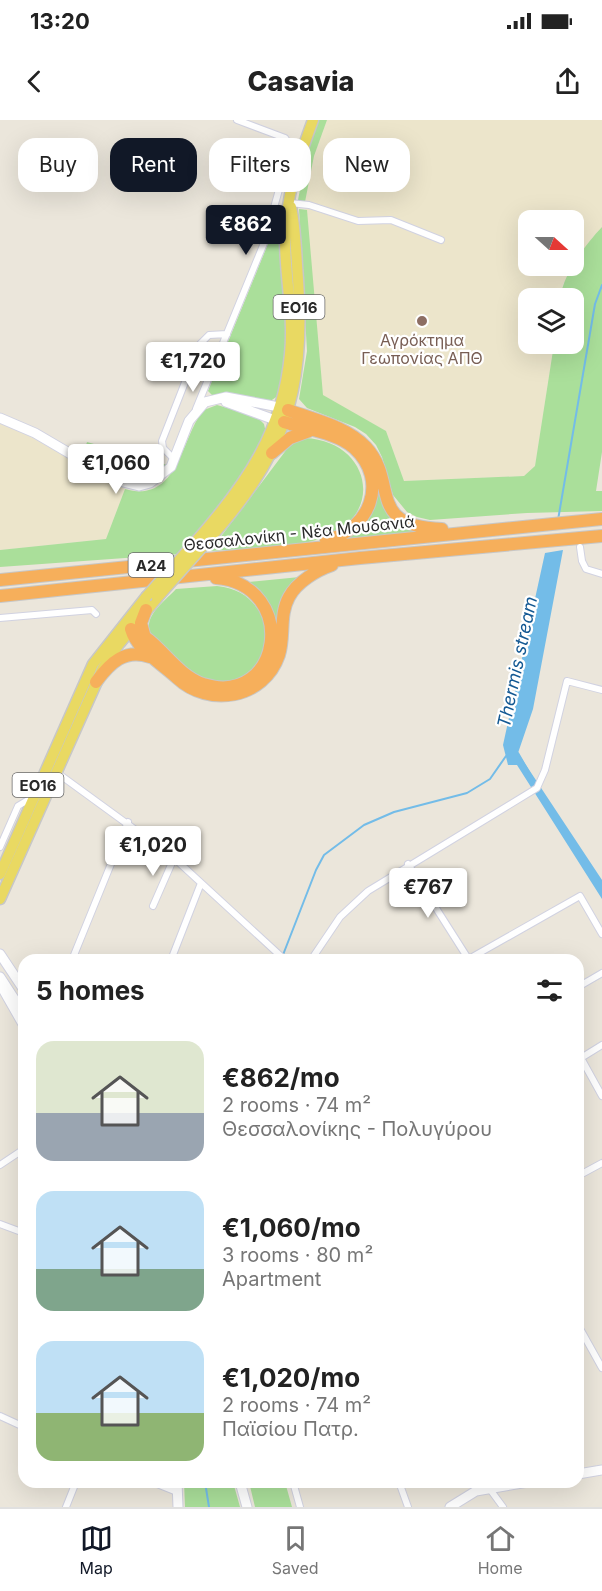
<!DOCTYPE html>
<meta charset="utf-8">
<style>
:root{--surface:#fff;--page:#f6f6f6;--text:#222;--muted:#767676;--line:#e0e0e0;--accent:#111827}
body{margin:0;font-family:Inter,sans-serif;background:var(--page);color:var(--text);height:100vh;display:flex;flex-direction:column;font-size:22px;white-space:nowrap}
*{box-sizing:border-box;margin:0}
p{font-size:20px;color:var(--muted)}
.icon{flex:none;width:33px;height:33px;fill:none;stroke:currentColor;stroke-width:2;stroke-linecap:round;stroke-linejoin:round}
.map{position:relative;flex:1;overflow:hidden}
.details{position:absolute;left:18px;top:834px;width:566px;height:534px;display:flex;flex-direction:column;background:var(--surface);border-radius:18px;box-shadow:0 6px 24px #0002}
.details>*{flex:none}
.top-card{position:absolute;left:18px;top:18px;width:567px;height:54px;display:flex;gap:12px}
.needle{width:39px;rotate:111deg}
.fabs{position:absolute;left:518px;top:90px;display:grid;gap:12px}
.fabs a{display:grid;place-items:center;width:66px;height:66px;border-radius:12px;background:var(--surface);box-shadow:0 6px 24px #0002;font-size:30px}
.price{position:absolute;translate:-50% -51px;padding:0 14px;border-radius:6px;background:#fff;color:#222;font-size:20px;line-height:39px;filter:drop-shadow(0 2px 3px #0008)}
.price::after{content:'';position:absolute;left:50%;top:36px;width:18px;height:14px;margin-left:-9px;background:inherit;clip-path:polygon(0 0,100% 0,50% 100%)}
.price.selected{background:var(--accent);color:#fff}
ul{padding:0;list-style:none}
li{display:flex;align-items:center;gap:18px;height:150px;padding:0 18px}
li span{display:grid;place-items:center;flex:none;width:168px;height:120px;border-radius:18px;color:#555}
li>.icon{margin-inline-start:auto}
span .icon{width:72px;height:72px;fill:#fffc;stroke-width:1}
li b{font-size:26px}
h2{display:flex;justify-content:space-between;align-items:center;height:72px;padding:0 18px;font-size:26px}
.chip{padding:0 21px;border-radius:18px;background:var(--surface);box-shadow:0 6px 24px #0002;font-size:21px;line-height:54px}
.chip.selected{background:var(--accent);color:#fff}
.status{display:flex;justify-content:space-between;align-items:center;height:42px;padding:0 30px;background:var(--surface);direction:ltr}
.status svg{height:16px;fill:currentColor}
header{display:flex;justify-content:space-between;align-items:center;height:78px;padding:0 18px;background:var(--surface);font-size:27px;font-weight:800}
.menu{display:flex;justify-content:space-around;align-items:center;height:84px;border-top:2px solid var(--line);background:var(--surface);font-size:16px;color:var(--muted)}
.menu a{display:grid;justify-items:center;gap:3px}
.menu .selected{color:var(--accent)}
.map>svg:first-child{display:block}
.education{fill:#ece5cb;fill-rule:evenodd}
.grass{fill:#aadf9a}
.water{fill:#73bce8}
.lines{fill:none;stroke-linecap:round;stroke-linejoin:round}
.stream{stroke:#73bce8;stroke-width:2}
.street-casing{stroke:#d1d2e1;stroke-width:8}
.secondary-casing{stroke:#d1d2e1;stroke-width:11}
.primary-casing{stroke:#c7c7c7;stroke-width:13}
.highway-casing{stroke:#c7c7c7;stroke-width:14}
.street{stroke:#fff;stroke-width:6}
.secondary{stroke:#fff;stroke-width:9}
.primary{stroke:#e9d962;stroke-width:10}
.highway{stroke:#f6af5b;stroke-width:12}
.primary-bridge-casing{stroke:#c7c7c7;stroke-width:13;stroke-linecap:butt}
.primary-bridge{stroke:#e9d962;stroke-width:10}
.education-dot{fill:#8d6e63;stroke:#fff;stroke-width:2}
.labels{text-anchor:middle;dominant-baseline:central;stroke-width:4.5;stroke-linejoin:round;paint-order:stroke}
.shield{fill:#fff;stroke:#696969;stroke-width:1.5}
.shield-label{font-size:15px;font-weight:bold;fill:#292929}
.education-label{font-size:16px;fill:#785e54;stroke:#fff}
.street-label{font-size:16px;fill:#292929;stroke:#fff}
.water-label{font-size:18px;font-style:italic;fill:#145993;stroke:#fff}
</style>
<div class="status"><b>13:20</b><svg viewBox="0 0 49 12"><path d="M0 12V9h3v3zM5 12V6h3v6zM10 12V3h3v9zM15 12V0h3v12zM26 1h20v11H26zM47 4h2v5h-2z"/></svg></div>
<header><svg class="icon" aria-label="back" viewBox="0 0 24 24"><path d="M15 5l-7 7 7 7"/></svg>Casavia<svg class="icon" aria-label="share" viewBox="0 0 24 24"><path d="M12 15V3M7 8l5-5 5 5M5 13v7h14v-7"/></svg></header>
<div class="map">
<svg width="602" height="1387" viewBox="0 0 602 1387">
<rect width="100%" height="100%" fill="#ebe6db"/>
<path class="education" d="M327,0H602V107L592,118L563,164L560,178H528V224H554L535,346L524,356L404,361L386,311L323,276L305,82L314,36ZM528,100H573V146H528Z
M0,303L29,316L125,369L106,419L0,430Z"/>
<path class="grass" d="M319,0H327L314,36L305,82L298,80L307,33Z
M283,87L288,222L279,275L269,282L229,274L212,275L208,271Z
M299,89L307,90L323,275L386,311L404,361L524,356L535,346L554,224H573V178H560C564,153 584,126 602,107V332L596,371H602V391L527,393L430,400L417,397L407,392L393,375L382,337L376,325L366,314L355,307L307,288L299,279L307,231Z
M217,285L256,296L264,304L266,313L252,346L181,434L0,447V430L106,419L125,369C174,383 180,329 198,298L204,290Z
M305,318C370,321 386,394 325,417C292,430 245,428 210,431L290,325Z
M87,322L167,345C130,373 117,356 83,335Z
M375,355L392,399L415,413L347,420L366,401Z
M310,456L300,464L278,519L272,493L239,463Z
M217,466C246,469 256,484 269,507L261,547L229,566L193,555L151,514C142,497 165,481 176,469Z
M184,1362H233L240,1387H185Z
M249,1362H285L292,1387H255Z"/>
<path class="water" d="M563,430L533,589L518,633L602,760V779L517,645H508L503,625L545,433Z"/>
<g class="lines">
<path class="stream" d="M558,400L595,184L602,165
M518,633L533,659
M281,840L316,750L324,735L364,705L394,692L467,673L490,659L506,636
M205,1362L209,1387"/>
<defs>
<path id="street" d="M290,83L309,85L358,101L391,100L441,120
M196,289L264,123L291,27L285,18L237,0
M174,339L163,328L162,321L200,224L209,215L227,214
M580,427L582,441L586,449L602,454
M0,498L92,490L96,494
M56,652L174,738L285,840
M0,727L18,686L33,677
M408,744L469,840
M153,786L174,738
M72,840L128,702
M171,840L201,763
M311,840L340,797L368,771L537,668L545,650L567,561L602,570
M467,840L580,776L602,814
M0,867L24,909
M578,867L602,853
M602,925L581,938L602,976
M0,1045L24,1029
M578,1056L602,1043
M0,1104L24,1113
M578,1205L602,1248
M0,1296L24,1307
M152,1362L177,1372
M293,1362L300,1387
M399,1362L408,1387
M489,1368L503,1387
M66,1387L76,1362"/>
<path id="secondary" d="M226,282L275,300
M0,298L35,313L115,360L139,366L150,363L171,347L189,301L205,282L226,277L279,287
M0,834L24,870
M0,857L24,894
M578,1354L602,1350
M177,1362L178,1387
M240,1362L247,1387
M450,1387L476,1371L528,1362"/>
<path id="primary" d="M198,419C247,363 283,311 290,234C294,196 285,158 285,120C285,79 299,38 313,0
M204,425C283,338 306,276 298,159C296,135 296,110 291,87
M0,754L93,544L146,477
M0,779L103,548L119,524L157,478"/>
<path id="highway" d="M288,290C315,300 346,306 366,327C399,363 365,406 442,409
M284,302C305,309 337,313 354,328C390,361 369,411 326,420
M272,333L290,318L309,311
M0,460L602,399
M0,476L360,438L602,416
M131,509C137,530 161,543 177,558C209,588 264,579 279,535C285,516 279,495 289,477C297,462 317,450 332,445
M131,509C159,520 174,554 203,564C282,589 300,465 216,458
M144,514L141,503L146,490
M96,562C110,543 125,528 150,537"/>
</defs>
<use href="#street" class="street-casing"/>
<use href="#secondary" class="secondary-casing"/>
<use href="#primary" class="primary-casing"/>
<use href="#highway" class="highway-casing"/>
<use href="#street" class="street"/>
<use href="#secondary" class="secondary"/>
<use href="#primary" class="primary"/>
<use href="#highway" class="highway"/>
<defs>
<path id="primary-bridge" d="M146,477L198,419
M157,478L204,425"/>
</defs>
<use href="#primary-bridge" class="primary-bridge-casing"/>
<use href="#primary-bridge" class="primary-bridge"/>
</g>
<circle class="education-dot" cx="422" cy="201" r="6"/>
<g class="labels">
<g class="shield">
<rect x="273.5" y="175" width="51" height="24" rx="4.5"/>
<rect x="128.5" y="433" width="45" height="24" rx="4.5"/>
<rect x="12.5" y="653" width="51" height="24" rx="4.5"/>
</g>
<g class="shield-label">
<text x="299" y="187">ΕΟ16</text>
<text x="151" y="445">Α24</text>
<text x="38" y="665">ΕΟ16</text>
</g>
<g class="education-label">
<text x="422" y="220">Αγρόκτημα<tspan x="422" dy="18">Γεωπονίας ΑΠΘ</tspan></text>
</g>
<g class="street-label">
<text transform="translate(299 413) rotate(-6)">Θεσσαλονίκη - Νέα Μουδανιά</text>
</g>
<g class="water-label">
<text transform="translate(517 542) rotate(-78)">Thermis stream</text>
</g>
</g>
</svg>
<div class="fabs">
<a><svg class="needle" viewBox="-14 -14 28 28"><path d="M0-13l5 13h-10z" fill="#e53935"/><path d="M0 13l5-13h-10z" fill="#767676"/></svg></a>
<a><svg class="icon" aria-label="layers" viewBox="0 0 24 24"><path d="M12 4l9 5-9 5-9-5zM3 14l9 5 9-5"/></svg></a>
</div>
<b class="price selected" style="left:246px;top:136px">€862</b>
<b class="price" style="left:193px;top:273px">€1,720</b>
<b class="price" style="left:116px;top:375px">€1,060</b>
<b class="price" style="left:153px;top:757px">€1,020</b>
<b class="price" style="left:428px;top:799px">€767</b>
<div class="top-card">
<a class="chip">Buy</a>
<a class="chip selected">Rent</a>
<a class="chip">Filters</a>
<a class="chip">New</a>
</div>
<section class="details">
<h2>5 homes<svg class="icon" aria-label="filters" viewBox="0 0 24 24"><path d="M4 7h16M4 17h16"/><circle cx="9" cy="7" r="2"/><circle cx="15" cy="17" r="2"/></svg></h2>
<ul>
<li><span style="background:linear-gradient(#dfe7d0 60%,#9aa5b1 0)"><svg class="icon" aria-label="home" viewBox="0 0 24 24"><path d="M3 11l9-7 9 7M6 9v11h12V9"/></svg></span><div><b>€862/mo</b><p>2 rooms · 74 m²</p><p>Θεσσαλονίκης - Πολυγύρου</p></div></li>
<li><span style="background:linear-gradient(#bfe0f5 65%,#7fa58c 0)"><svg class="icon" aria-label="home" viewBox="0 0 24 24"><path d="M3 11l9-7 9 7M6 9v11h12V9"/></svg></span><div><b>€1,060/mo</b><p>3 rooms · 80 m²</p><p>Apartment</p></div></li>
<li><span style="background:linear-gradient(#bfe0f5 60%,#8fb573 0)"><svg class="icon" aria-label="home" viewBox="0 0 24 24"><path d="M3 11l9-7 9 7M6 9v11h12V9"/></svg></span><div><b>€1,020/mo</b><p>2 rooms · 74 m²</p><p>Παϊσίου Πατρ.</p></div></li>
</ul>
</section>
</div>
<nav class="menu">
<a class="selected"><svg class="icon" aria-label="map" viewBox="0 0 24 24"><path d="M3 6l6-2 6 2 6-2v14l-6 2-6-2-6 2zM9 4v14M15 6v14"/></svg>Map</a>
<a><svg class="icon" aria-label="saved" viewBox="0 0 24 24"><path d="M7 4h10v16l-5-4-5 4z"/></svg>Saved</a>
<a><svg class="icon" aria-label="home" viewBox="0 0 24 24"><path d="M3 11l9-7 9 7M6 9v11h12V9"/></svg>Home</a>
</nav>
